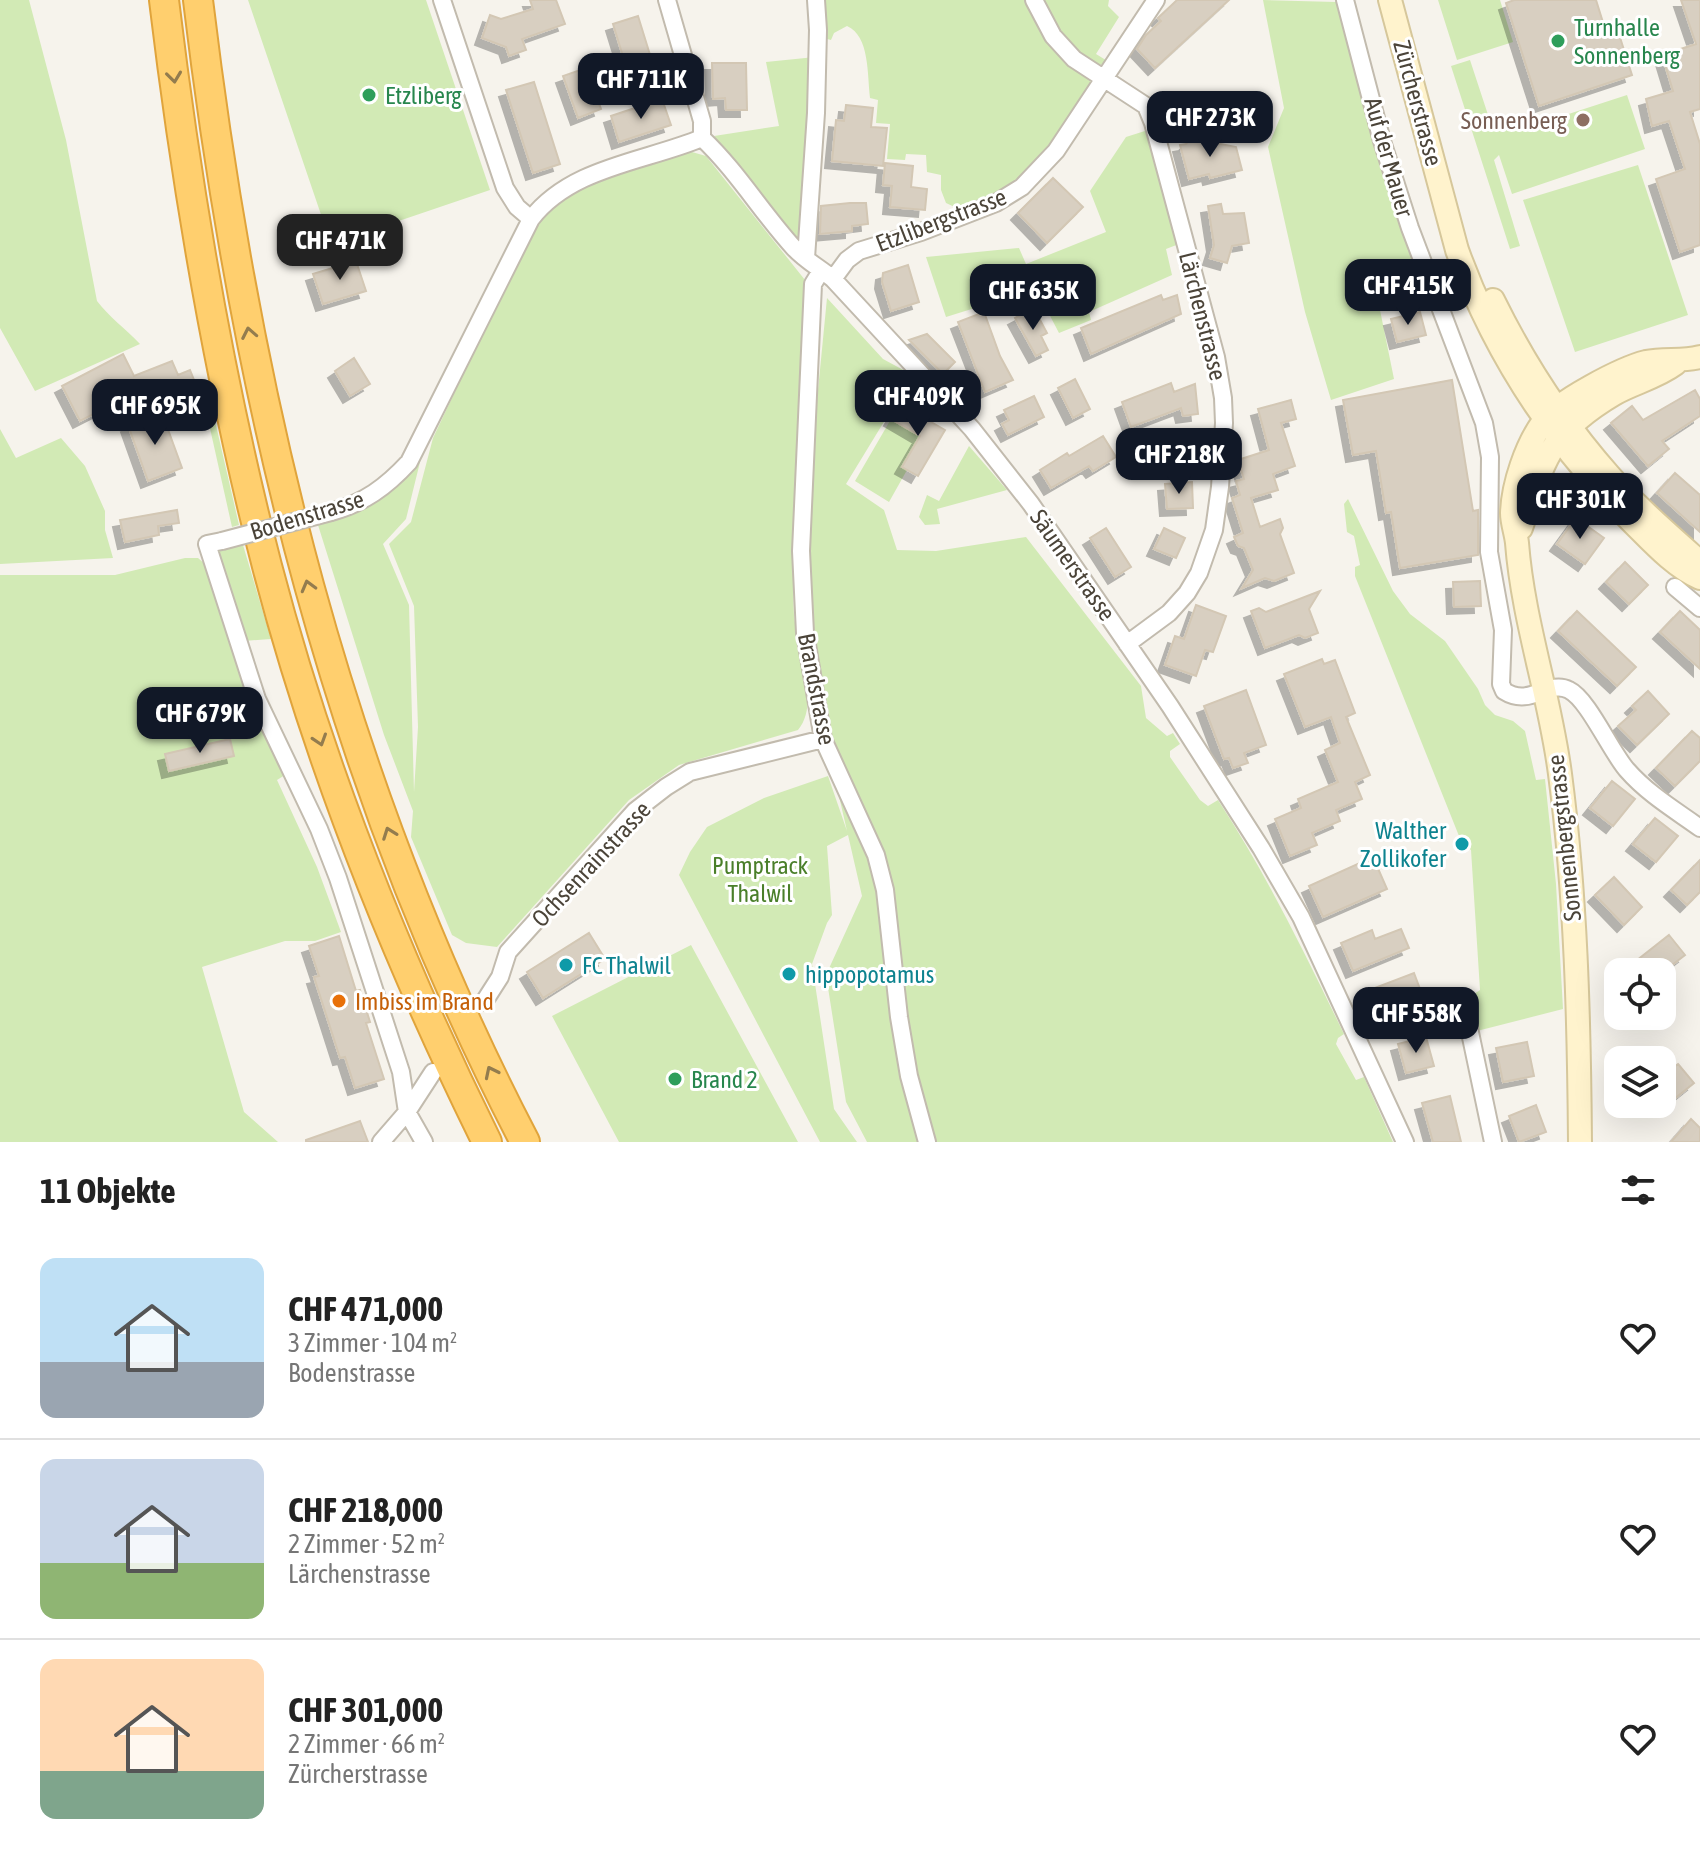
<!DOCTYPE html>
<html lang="de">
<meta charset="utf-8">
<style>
:root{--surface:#fff;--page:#f2f2f2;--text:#222;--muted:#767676;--line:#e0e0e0;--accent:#111827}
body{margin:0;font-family:"Asap Condensed",sans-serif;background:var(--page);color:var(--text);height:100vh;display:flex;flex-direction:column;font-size:30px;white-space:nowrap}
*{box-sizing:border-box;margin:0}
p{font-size:26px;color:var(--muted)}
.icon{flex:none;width:44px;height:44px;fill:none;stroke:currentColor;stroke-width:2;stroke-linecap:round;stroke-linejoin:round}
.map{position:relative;height:1142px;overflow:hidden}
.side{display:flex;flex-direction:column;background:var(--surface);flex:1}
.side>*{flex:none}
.fabs{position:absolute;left:1604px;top:958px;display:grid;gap:16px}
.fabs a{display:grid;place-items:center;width:72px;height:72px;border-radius:16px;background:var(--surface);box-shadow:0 8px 32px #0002;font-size:40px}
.price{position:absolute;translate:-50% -68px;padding:0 18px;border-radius:16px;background:var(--accent);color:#fff;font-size:26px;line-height:52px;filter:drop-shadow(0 2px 4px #0008)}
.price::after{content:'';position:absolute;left:50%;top:48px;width:24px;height:18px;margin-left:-12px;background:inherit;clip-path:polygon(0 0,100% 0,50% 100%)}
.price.current{background:#222;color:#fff}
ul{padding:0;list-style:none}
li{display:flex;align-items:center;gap:24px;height:200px;padding:0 40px}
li+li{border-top:2px solid var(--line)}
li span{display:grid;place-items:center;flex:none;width:224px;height:160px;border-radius:16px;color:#555}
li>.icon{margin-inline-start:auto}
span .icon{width:96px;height:96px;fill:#fffc;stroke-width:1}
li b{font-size:34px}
h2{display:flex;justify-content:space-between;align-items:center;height:96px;padding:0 40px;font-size:34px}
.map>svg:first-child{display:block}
.green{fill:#d2eab5}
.building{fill:#d8cfc1;stroke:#d3c7b4;stroke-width:2;filter:url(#shadow)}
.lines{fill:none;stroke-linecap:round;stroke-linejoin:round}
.street-casing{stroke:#c2bbae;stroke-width:20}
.secondary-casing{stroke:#d6c79b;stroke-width:26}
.highway-casing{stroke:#e0a43c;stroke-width:32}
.street{stroke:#fff;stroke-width:16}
.secondary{stroke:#fff3cd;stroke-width:22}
.highway{stroke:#ffcf6e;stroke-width:28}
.street-bridge-casing{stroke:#c2bbae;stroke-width:20;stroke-linecap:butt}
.street-bridge{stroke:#fff;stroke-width:16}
.oneway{stroke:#937c4e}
.leisure-dot{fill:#2e9e5b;stroke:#fff;stroke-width:3}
.education-dot{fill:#8d6e63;stroke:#fff;stroke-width:3}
.culture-dot{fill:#0f9aa8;stroke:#fff;stroke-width:3}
.food-dot{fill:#e8710a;stroke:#fff;stroke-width:3}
.labels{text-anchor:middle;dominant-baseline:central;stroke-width:6;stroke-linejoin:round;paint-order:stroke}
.leisure-label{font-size:24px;fill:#27864d;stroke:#fff;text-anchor:start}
.street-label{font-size:24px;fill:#4b4439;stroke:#fff}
.education-label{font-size:24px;fill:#785e54;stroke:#fff;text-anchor:end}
.culture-label{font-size:24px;fill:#0d838f;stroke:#fff;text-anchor:start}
.park-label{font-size:24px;fill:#4a7f2a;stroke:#fff}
.food-label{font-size:24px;fill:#c56008;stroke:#fff;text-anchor:start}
</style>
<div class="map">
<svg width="1700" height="1142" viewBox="0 0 1700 1142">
<defs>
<filter id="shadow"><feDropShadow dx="-7" dy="7" stdDeviation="0" flood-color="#0004"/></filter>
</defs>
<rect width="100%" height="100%" fill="#f6f3ec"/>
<path class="green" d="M0,0H29L66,140L97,301C109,317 126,329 140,344L35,391L0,328Z
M248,0H426L490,190L331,244Z
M825,0H1028L1091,82L1090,91C1048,152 1035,183 961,210L946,203L941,190V175L927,172L926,155L906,154L905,160L887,159L890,124L876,123L878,100L870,98C867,75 870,36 847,26L834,33L831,40L827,39Z
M1041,0H1109L1108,6L1119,17L1096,54L1109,62L1097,66C1071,49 1056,28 1041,0Z
M1263,0L1336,2L1426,298L1380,310L1394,379L1331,400L1305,312L1268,147L1284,108Z
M1438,0H1500L1513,42L1457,60Z
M815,57L800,241L795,239L714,136L779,126L766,62Z
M1470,60L1493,130L1514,124L1516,131L1627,95L1645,149L1512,194L1499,155L1494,160L1520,246L1510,249L1451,66Z
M1148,130L1179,244L1166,249L1172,275L1089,312L1091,320L1059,333L1036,289L946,317L926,257L1019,248L1026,264L1106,232L1090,191L1126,137Z
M685,150L706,156L805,280L794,571C794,586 793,601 794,615C797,648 821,702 798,730L679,765L629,800L497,947L466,943L452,935L411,837L413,811L384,735L318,525C364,510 396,495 422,454L406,519L383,544L409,605L414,792L418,727L414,606L389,544L411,522L433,438L534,225L555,198L590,181Z
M1638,165L1688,315L1575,352L1523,200Z
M827,298L883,359L907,372V384L846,484L884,510L897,550L936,551L1026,537L1141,686L1146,718L1167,736L1173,733L1180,744L1170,751V757L1200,800L1208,806L1218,800C1267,875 1305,954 1344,1034L1338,1038L1336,1044L1356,1080L1364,1077L1393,1142H867L846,1102L826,975L862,896L848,835L827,846L832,915L827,923L812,964L834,1109L857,1142H820L679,875L690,852L707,827L764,798L828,776L847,831L806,652L810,472Z
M209,395L239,525L232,527L203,397Z
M891,419L920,436L902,467L907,470L889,502L855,481Z
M0,429L16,458L61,438L85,466L105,511V530L113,558L0,564Z
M969,446L1007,490L937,509L940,524L925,525L919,517L927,495L939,501Z
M1348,499L1393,591L1410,614L1445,641L1478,689L1485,705L1495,715L1513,721L1525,731L1536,780L1545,779L1556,884L1563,1009L1473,1032L1471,996L1480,990L1471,850L1461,841L1355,576V567L1360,565L1354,536L1347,532L1344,504Z
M243,545L271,639L244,641L218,551Z
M185,558H198L205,564L254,710L285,775L277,780L317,867L341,932L315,941H285L202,967L244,1112L278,1142H0V575H115Z
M691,945L798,1142H619L552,1016Z"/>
<path class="building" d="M530,0H556L565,24L522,39L526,50L509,56L506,47L482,38L490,15L501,19L533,9Z
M1177,0H1229L1155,68L1137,49L1146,35L1161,21L1158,18Z
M1514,0H1596L1606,32L1617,28L1632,75L1539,106L1506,3Z
M1681,0H1700V109L1690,112L1700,144V245L1680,252L1656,179L1685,169L1669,121L1652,126L1646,99L1673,91L1662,55L1696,44Z
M638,16L651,58L626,66L613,24Z
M712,63H746L747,110H726L725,98L713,99Z
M586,68L601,109L578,118L563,76Z
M534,82L560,164L533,173L506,90Z
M662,99L671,125L619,142L611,116Z
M846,105L873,108L871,127L887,128L883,166L832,161L836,120L844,121Z
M1191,138L1236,147L1242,170L1210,178L1209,174L1189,179L1180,145L1186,144Z
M885,163L913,166L911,187L927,189L925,210L890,207L892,186L883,185Z
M1053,178L1083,207L1047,243L1018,213Z
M850,203H866L868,224L852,226V231L820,234L821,206Z
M1221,204L1223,214L1244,213L1249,243L1232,246L1227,263L1210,258L1214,245L1208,206Z
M356,261L366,291L323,304L313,274Z
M908,265L919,302L891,311L882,282L883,273Z
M1161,295L1163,300L1177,295L1181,314L1091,354L1081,328Z
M1028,311L1034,321L1039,318L1047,333L1041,336L1048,350L1036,356L1015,318Z
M984,312L1000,356L1013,380L985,392L958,322Z
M1420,312L1426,335L1397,342L1391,319Z
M927,334L955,362L943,374L909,340Z
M123,354L134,376L172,361L178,375L190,370L196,385L166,397L160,380L80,421L62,386Z
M354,358L370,384L350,396L335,371Z
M1075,379L1090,409L1073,418L1058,388Z
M1452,380L1473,511L1478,510V555L1400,568L1391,512L1386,513L1376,451L1353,455L1343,400Z
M1171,383L1174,392L1195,384L1198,414L1183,416L1181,408L1131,427L1122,402Z
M1695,390L1700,399V416L1662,441L1669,449L1648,466L1611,423L1632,406L1643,420Z
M1034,396L1044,417L1008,435L1002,424L1009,420L1004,410Z
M1291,400L1296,419L1281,423L1295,466L1273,474L1278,490L1251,498L1260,527L1280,519L1283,528L1280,534L1294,573L1274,581L1265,578L1242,588L1253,570L1244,548L1238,546L1234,537L1243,533L1232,498L1240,495L1236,481L1244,479L1238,460L1269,450L1258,409Z
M900,404L945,430L918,476L902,467L920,436L891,419Z
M162,413L182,468L148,481L128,425Z
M1103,436L1116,457L1093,471L1089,466L1051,488L1040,470L1067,453L1069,456Z
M1675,473L1700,495V532L1657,493Z
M1192,482L1193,508L1167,509L1165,484Z
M177,510L179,523L158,526L159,535L125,542L120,520Z
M1576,518L1604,538L1585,564L1557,544Z
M1106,528L1131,567L1115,577L1090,538Z
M1164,528L1185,538L1176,558L1154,549Z
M1625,562L1648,585L1629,604L1606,582Z
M1480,581L1481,606L1454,607L1453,582Z
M1320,591L1309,609L1318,633L1305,638L1299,635L1265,648L1251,611L1259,608L1266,612Z
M1196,605L1226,616L1213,652L1205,650L1196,676L1165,665L1175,636L1184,639Z
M1577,611L1636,667L1617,686L1558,631Z
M1680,611L1700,630V669L1660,632Z
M1322,659L1324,664L1335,660L1355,713L1346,717L1370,775L1355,782L1362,799L1336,810L1340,821L1312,833L1317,845L1290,856L1275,819L1301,808L1298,799L1338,782L1325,750L1340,743L1331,717L1305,727L1284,674Z
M1246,690L1266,745L1244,753L1248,763L1233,768L1229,758L1224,759L1204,706Z
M1648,691L1669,714L1637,745L1618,726L1636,710L1632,706Z
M1692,731L1700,738V761L1675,786L1656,768Z
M230,739L234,756L169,771L165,754Z
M1612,781L1635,799L1613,826L1590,808Z
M1655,818L1678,836L1656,862L1633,844Z
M1373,857L1387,889L1323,917L1309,886Z
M1700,860V892L1687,905L1671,890Z
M1614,877L1642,907L1624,925L1595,895Z
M1401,929L1409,948L1353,971L1341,943L1372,930L1375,939Z
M589,933L605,959L543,998L527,972Z
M1669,935L1685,955L1663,972H1622Z
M339,936L356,991L360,990L370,1022L366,1023L384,1079L355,1088L345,1057L340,1058L314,977L319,976L309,946Z
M1414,973L1423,997L1381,1013L1372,989Z
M1426,1037L1434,1066L1406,1073L1398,1044Z
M1527,1042L1534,1076L1503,1082L1496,1048Z
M1678,1064L1694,1083L1673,1100L1667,1092L1663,1075Z
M1450,1096L1461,1142H1433L1422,1103Z
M1536,1105L1546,1132L1519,1142L1509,1116Z
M1691,1119L1700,1128V1142H1671Z
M360,1121L368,1142H306V1140Z"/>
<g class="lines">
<defs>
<path id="street" d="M442,0L505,188L517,207L531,219
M667,0L702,121V138
M1034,0L1053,36L1074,59L1146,106L1153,123L1216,357L1223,398L1224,423L1220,487L1214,530L1199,573L1187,593L1169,613L1127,644
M1345,0L1382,141L1410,228L1484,423L1490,457L1489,552L1503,630L1501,684L1504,691C1531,708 1548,679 1569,690C1588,699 1611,752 1627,770C1648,794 1675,810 1700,828
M702,138C737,171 762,213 794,248C806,261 820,268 833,279L972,429L1031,504L1170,706L1261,848L1301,917L1405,1142
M806,258L816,113L818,30L816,0
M821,271L813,284L801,551L805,633L823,739L876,855L885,890L899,1017L909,1076L927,1142
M833,279L847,260L859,251L921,232L996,203L1022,187L1056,151L1156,0
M331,512C364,503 386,487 409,462L531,219C571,167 644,162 702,138
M222,541L207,544L257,699L319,829L338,878L401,1072L407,1112L424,1142
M1675,587L1700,608
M484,1002L500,977L508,952L635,811L666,787L690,772L823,739
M1468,1023L1493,1142
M381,1142L407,1112L433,1072"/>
<path id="secondary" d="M1390,0L1457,250C1495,356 1555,445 1634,524C1653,543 1675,567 1700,578
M1493,300C1524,363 1563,423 1609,475C1635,505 1665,531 1694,557L1700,567
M1521,528C1544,461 1548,433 1614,394C1633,383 1656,378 1675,364
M1580,1142C1579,1019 1576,896 1560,774C1550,696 1523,621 1517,543C1516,533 1512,523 1512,513C1513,484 1526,446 1543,422C1556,402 1622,368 1646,362C1664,358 1682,362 1700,357"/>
<path id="highway" d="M164,0C187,191 219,380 267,566C319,765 396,958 487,1142
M198,0C246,400 338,783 525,1142"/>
</defs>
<use href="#street" class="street-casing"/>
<use href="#secondary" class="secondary-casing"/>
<use href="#highway" class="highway-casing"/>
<use href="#street" class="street"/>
<use href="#secondary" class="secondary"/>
<use href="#highway" class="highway"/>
<defs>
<path id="street-bridge" d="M222,541L331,512"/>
</defs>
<use href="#street-bridge" class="street-bridge-casing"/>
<use href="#street-bridge" class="street-bridge"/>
</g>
<defs><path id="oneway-chevron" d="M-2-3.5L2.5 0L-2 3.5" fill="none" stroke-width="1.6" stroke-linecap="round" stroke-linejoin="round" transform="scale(2)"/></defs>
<g class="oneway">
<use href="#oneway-chevron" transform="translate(174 77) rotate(83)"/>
<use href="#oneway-chevron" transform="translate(249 333) rotate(-101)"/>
<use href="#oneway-chevron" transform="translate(308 586) rotate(-105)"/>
<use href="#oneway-chevron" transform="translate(320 740) rotate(72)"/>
<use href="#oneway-chevron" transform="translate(389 833) rotate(-110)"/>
<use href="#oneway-chevron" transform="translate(491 1072) rotate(-116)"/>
</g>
<g class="leisure-dot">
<circle cx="1558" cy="41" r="8"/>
<circle cx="369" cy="95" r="8"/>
<circle cx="675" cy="1079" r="8"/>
</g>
<circle class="education-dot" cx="1583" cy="120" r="8"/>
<g class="culture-dot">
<circle cx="1462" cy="844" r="8"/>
<circle cx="566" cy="965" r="8"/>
<circle cx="789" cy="974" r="8"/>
</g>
<circle class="food-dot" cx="339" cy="1001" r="8"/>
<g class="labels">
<g class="leisure-label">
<text x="1574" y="27">Turnhalle<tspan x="1574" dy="28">Sonnenberg</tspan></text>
<text x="385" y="95">Etzliberg</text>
<text x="691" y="1079">Brand 2</text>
</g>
<g class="street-label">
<text transform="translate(1418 103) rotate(75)">Zürcherstrasse</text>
<text transform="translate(1389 157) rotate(74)">Auf der Mauer</text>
<text transform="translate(941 220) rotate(-21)">Etzlibergstrasse</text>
<text transform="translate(1203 316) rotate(76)">Lärchenstrasse</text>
<text transform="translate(307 515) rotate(-17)">Bodenstrasse</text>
<text transform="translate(1073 565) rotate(55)">Säumerstrasse</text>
<text transform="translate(817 689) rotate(79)">Brandstrasse</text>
<text transform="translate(1564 838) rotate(-96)">Sonnenbergstrasse</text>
<text transform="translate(591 864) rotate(-47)">Ochsenrainstrasse</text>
</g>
<g class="education-label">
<text x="1567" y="120">Sonnenberg</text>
</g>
<g class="culture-label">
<text x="1446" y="830" text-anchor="end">Walther<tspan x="1446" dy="28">Zollikofer</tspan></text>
<text x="582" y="965">FC Thalwil</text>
<text x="805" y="974">hippopotamus</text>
</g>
<g class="park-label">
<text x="760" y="865">Pumptrack<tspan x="760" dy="28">Thalwil</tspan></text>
</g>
<g class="food-label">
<text x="355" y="1001">Imbiss im Brand</text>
</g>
</g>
</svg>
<div class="fabs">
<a><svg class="icon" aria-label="locate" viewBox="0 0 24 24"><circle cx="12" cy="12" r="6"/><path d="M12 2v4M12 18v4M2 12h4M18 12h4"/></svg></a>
<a><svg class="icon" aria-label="layers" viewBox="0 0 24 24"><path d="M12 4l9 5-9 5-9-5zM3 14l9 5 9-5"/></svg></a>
</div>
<b class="price" style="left:641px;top:121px">CHF 711K</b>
<b class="price" style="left:1210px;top:159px">CHF 273K</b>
<b class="price current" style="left:340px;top:282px">CHF 471K</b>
<b class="price" style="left:1408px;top:327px">CHF 415K</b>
<b class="price" style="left:1033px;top:332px">CHF 635K</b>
<b class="price" style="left:918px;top:438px">CHF 409K</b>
<b class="price" style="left:155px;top:447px">CHF 695K</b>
<b class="price" style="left:1179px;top:496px">CHF 218K</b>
<b class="price" style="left:1580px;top:541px">CHF 301K</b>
<b class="price" style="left:200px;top:755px">CHF 679K</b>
<b class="price" style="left:1416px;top:1055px">CHF 558K</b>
</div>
<section class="side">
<h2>11 Objekte<svg class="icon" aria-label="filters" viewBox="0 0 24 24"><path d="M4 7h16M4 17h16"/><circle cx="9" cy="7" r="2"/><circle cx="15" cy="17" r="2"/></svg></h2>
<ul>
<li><span style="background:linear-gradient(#bfe0f5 65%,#9aa5b1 0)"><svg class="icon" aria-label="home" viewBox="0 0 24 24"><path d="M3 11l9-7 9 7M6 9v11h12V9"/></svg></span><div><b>CHF 471,000</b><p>3 Zimmer · 104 m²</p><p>Bodenstrasse</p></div><svg class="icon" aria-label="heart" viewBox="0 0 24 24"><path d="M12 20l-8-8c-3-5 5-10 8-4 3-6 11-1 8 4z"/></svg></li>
<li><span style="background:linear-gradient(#c9d6e8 65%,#8fb573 0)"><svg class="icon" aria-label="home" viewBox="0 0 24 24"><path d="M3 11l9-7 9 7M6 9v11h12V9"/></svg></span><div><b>CHF 218,000</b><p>2 Zimmer · 52 m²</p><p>Lärchenstrasse</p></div><svg class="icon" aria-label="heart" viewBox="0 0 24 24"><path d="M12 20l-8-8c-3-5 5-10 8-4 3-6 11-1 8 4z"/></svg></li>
<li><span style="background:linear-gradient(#ffd9b3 70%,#7fa58c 0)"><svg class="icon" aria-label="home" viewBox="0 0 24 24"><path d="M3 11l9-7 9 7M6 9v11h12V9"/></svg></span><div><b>CHF 301,000</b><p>2 Zimmer · 66 m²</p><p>Zürcherstrasse</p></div><svg class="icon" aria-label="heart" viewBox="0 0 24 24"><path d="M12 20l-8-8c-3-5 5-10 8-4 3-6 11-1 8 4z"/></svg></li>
</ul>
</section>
